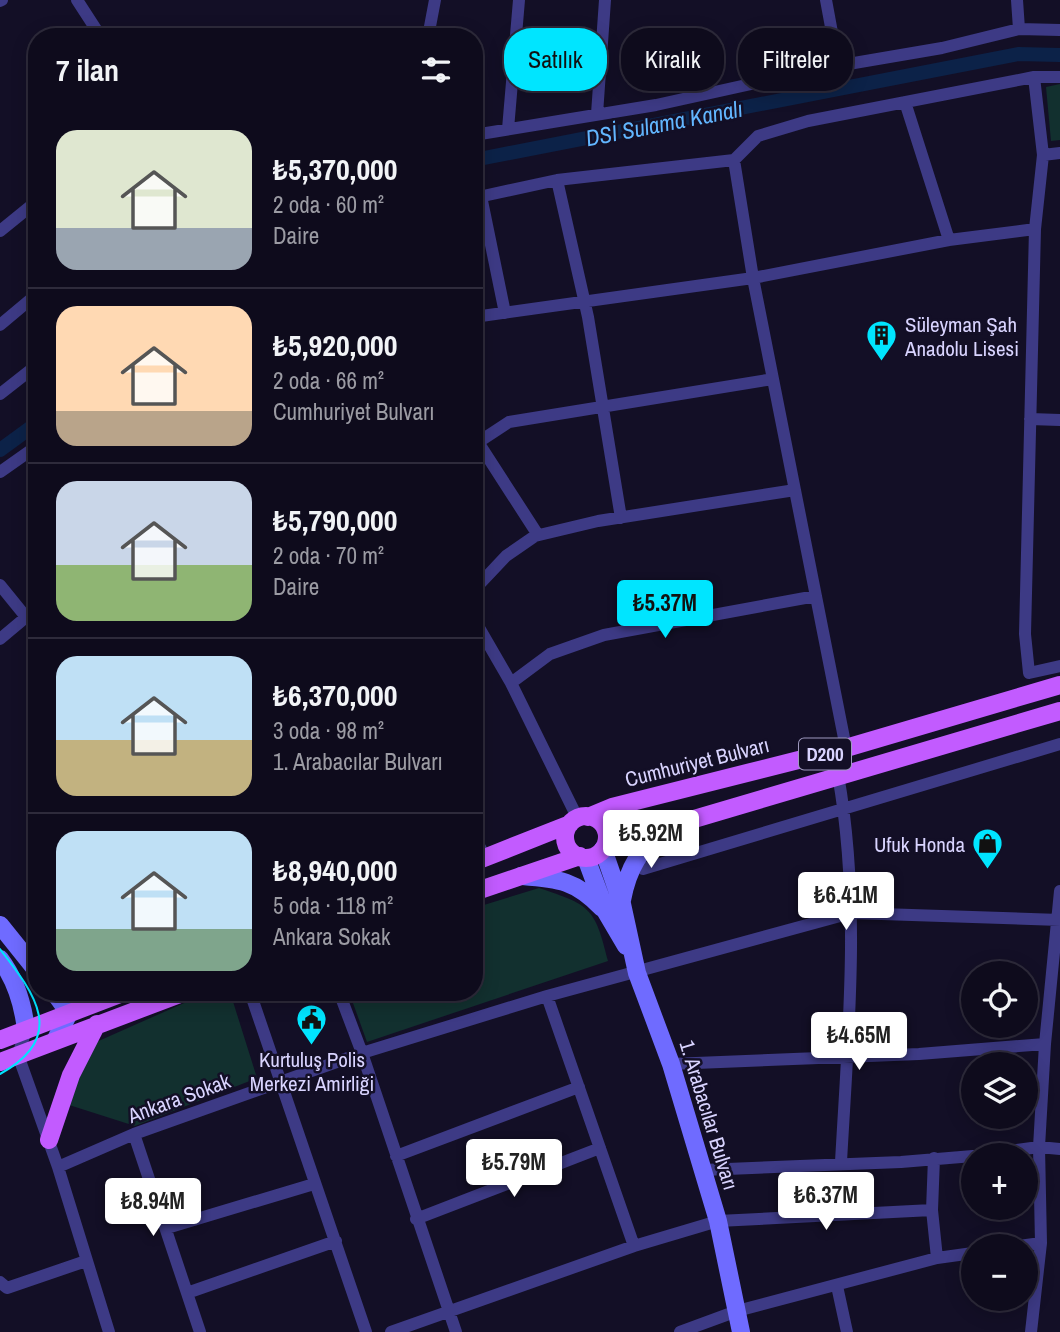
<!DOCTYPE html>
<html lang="tr">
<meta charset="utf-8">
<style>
:root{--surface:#0e0b1c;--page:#171425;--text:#f1f3f6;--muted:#9b9ba3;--line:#2e2b3b;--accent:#00e5ff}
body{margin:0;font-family:"Archivo Narrow",sans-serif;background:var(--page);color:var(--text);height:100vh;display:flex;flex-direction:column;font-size:26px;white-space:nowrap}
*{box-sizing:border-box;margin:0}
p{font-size:23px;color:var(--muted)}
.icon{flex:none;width:38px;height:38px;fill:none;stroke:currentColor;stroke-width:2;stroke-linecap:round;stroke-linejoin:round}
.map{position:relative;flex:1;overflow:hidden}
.details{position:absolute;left:28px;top:28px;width:455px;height:973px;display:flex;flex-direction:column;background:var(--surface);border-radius:28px;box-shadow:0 4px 18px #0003,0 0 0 2px var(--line)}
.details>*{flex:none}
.banner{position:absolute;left:504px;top:28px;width:450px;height:63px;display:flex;gap:14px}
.controls{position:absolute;left:961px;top:961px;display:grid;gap:14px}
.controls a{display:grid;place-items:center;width:77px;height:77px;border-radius:50%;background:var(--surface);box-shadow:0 4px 18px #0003,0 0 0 2px var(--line);font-size:35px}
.price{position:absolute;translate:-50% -60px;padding:0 16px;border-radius:7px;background:#fff;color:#222;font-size:23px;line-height:46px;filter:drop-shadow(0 2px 4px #0008)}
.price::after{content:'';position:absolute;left:50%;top:42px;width:21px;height:16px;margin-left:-10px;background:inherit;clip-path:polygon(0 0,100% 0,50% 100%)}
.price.selected{background:var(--accent);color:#111}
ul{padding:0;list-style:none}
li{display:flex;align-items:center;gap:21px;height:175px;padding:0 28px}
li+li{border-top:2px solid var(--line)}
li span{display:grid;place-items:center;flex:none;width:196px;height:140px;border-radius:21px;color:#555}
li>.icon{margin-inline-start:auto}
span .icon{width:84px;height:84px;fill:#fffc;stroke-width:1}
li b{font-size:30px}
h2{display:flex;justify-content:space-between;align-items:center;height:84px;padding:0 28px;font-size:30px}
.pill{padding:0 24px;border-radius:28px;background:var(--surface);box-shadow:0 4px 18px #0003,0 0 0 2px var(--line);font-size:24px;line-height:63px}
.pill.selected{background:var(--accent);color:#111}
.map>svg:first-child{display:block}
.green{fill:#12302f}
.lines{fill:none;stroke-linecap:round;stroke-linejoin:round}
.canal{stroke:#0c2248;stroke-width:14}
.minor{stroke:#3d3a85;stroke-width:12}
.secondary{stroke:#6f6bff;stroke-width:18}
.primary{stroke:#c25bff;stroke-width:18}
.tram{stroke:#00e5ff;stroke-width:2}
.labels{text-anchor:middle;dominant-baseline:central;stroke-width:5;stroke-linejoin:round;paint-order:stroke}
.shield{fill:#130f26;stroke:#9e99be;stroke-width:2}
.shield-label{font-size:19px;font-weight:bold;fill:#d9d4ff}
.poi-label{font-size:21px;fill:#d9d4ff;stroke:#130f26;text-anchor:start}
.street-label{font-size:21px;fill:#d9d4ff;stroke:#130f26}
.water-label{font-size:23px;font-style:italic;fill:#62b6ff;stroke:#130f26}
</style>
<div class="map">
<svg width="1060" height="1332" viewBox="0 0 1060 1332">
<rect width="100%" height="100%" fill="#130f26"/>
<path class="green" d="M1060,84V140L1051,141L1046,87Z
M539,888C590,905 595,907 608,961L367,1042L349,992H474V908Z
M209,992H230L257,1078L135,1126L66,1104L85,1047Z"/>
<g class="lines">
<path class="canal" d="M474,160L1018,54L1060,55
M0,450L37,423"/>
<path class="minor" d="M77,0L101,37
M826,0L838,65
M1017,0L1019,29
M0,1L2,0
M428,37L435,0
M1034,77L1043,155L1035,229L1025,634L1029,673L1060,666
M905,102L949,240
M597,114L605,0
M508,129L519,0
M474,135L656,105L819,69L942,48L1019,29L1060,30
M1043,155L1060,153
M557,180L588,317L621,518
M481,196L505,313
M474,198L557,180L734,160
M1035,229L949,240L753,278L734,160L758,136L808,121L1034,77H1060
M0,231L37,201
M474,317L753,278L846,748
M0,325L37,294
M0,394L37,365
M1030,419L1060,420
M478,442L538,535
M474,445L509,422L773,379
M0,472L37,446
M0,585L26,617
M474,590L506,556L535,536L598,521L795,490
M474,619L511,683L578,819
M0,639L37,608
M511,683L550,654L604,635L816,596
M838,775C861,902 848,1035 841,1162
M474,836L485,857
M643,869L1060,744
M250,992L366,1332
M339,992L362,1053L456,1332
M547,996L634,1246
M26,1030L18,1055L58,1167L109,1332
M671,1064L919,1054L1045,1044
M134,1134L200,1332
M980,1155L1039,1147L1060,1149
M396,1156L579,1087
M934,1158L932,1210L937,1258
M58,1167L134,1134L362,1053L547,996L851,913L1060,920
M703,1170L901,1162L973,1156
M416,1219L600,1148
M167,1228L314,1184
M1019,1246L1041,1243
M0,1282L7,1288L86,1261
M837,1286L847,1332
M187,1293L336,1241
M391,1332L634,1246L718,1221L932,1210
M680,1332L737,1311L937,1258L973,1253
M1031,1332L1041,1243L1039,1147L1045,1044L1060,891"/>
<path class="secondary" d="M603,849L622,904L637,973L671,1064L718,1221L741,1332
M586,858L606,912L626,946
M521,876C559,879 575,880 602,908
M622,900C628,868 640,848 666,828
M0,925L37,971
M0,959C16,980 23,1004 26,1030
M54,992L69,1013L56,1039"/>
<path class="primary" d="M565 837a21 21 0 1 1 42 0a21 21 0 1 1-42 0Z
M588,817L612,807L846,748L1060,685
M606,845L1060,711
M474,862L570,824
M474,892L580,856
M0,1040L125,992
M0,1062L185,992
M49,1140L71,1075L97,1024"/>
<path class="tram" d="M0,949C35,994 68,1037 0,1074"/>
</g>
<defs>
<symbol id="building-pin" viewBox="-11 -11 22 30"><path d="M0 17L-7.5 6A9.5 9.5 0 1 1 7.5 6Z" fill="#00e5ff" stroke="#130f26"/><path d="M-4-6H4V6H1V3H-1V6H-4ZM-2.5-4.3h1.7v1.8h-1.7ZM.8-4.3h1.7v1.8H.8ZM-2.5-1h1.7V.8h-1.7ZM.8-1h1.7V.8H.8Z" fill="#111"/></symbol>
<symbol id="shop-pin" viewBox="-11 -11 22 30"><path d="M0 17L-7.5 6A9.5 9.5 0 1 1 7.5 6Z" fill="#00e5ff" stroke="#130f26"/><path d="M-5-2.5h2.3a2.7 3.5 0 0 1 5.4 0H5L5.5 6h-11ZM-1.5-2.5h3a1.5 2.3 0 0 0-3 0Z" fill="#111"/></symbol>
<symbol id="civic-pin" viewBox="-11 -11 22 30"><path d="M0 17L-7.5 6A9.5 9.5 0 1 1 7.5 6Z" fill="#00e5ff" stroke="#130f26"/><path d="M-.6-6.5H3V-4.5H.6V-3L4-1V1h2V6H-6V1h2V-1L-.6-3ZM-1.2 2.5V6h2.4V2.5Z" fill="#111"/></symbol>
</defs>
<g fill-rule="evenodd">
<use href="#building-pin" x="864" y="318" width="35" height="47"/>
<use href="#shop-pin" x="970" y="826" width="35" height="47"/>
<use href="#civic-pin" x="294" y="1002" width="35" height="47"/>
</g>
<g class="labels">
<rect class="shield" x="799" y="738.5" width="52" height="31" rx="5"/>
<g class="shield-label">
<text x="825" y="754">D200</text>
</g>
<g class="poi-label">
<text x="905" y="324">Süleyman Şah<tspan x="905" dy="24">Anadolu Lisesi</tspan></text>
<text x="965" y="844" text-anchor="end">Ufuk Honda</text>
<text x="312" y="1059" text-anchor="middle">Kurtuluş Polis<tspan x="312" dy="24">Merkezi Amirliği</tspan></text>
</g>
<g class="street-label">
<text transform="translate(697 762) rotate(-14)">Cumhuriyet Bulvarı</text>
<text transform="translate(179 1098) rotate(-20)">Ankara Sokak</text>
<text transform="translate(709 1115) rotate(73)">1. Arabacılar Bulvarı</text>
</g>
<g class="water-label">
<text transform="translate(664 123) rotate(-11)">DSİ Sulama Kanalı</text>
</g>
</g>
</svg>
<div class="controls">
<a><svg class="icon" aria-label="locate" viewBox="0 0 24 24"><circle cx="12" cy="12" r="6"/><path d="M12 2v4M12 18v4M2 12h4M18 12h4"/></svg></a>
<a><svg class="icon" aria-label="layers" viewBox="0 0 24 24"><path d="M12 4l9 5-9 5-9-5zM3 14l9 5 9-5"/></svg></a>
<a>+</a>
<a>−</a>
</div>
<b class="price selected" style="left:665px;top:640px">₺5.37M</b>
<b class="price" style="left:651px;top:870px">₺5.92M</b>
<b class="price" style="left:846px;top:932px">₺6.41M</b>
<b class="price" style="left:859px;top:1072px">₺4.65M</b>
<b class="price" style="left:514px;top:1199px">₺5.79M</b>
<b class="price" style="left:826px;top:1232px">₺6.37M</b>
<b class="price" style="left:153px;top:1238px">₺8.94M</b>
<div class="banner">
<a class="pill selected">Satılık</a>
<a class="pill">Kiralık</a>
<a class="pill">Filtreler</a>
</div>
<section class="details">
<h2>7 ilan<svg class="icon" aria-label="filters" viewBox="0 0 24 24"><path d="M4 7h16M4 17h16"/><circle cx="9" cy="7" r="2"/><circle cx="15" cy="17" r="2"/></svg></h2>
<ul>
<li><span style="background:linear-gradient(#dfe7d0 70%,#9aa5b1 0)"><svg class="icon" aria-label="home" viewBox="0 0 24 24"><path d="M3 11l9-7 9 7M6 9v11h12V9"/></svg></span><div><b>₺5,370,000</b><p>2 oda · 60 m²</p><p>Daire</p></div></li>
<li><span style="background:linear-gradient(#ffd9b3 75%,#b9a48a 0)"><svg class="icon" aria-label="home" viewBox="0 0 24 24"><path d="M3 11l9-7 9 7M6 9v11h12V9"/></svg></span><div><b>₺5,920,000</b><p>2 oda · 66 m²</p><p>Cumhuriyet Bulvarı</p></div></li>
<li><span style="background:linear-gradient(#c9d6e8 60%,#8fb573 0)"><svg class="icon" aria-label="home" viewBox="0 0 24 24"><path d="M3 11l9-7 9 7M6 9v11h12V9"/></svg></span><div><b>₺5,790,000</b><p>2 oda · 70 m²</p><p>Daire</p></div></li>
<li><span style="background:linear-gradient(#bfe0f5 60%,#c2b280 0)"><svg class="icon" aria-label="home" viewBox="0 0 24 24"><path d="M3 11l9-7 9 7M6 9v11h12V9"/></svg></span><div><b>₺6,370,000</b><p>3 oda · 98 m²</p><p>1. Arabacılar Bulvarı</p></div></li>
<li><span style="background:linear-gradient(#bfe0f5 70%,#7fa58c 0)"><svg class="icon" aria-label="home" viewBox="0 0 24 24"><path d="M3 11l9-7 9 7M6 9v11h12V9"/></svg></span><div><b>₺8,940,000</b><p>5 oda · 118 m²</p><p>Ankara Sokak</p></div></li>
</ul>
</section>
</div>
